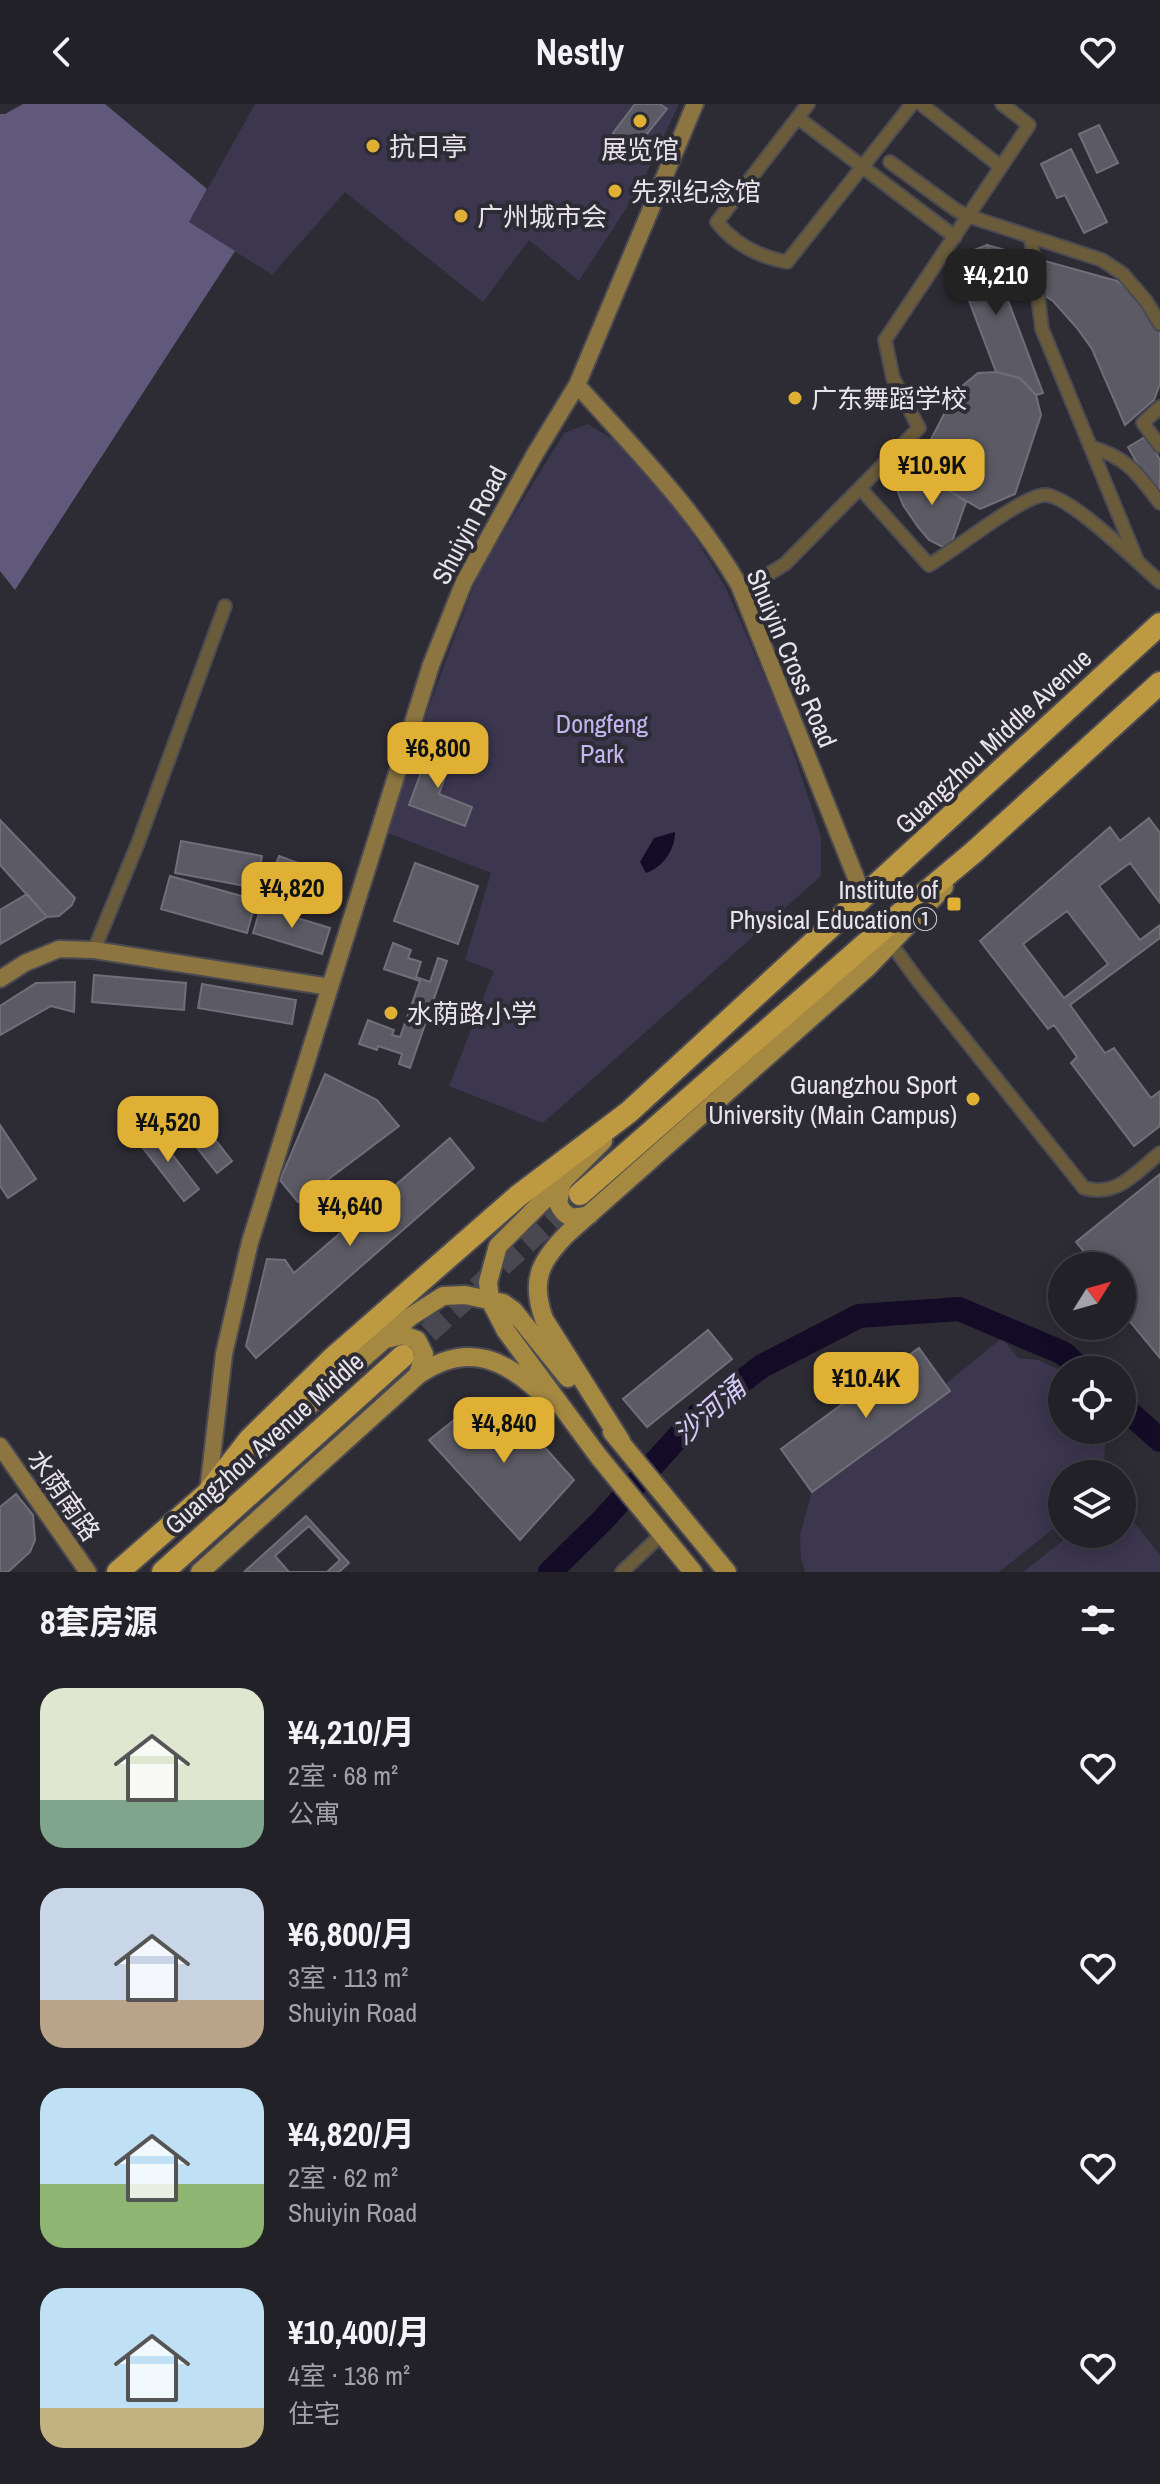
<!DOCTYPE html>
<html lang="zh">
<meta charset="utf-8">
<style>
:root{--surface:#222128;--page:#2e2e34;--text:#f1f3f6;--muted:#a2a3a8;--line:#3f3e45;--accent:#dfb034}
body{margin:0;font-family:"Archivo Narrow","Noto Sans SC",sans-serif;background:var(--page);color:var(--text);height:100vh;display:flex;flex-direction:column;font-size:30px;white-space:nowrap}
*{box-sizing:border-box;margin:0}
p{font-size:26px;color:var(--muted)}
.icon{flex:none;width:44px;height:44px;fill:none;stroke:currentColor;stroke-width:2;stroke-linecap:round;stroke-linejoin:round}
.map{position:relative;height:1468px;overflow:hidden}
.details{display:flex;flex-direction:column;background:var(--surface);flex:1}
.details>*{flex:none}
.needle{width:52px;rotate:53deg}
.controls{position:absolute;left:1048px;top:1148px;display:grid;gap:16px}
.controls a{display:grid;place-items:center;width:88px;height:88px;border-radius:50%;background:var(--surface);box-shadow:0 4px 20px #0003,0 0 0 2px var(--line);font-size:40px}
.price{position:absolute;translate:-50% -68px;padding:0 18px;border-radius:16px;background:var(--accent);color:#111;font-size:26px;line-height:52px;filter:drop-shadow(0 2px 4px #0008)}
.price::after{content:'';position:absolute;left:50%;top:48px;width:24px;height:18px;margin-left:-12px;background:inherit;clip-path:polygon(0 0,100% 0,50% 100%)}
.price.active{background:#222;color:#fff}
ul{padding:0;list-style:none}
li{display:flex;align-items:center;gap:24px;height:200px;padding:0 40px}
li span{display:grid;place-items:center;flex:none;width:224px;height:160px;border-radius:24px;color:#555}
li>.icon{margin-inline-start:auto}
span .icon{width:96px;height:96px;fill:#fffc;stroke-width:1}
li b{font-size:34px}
h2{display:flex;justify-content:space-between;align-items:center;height:96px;padding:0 40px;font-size:34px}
header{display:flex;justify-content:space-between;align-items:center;height:104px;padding:0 40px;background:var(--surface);font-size:36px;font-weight:800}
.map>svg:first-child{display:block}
.green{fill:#3c364e}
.forest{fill:#61597b}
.water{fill:#140c27}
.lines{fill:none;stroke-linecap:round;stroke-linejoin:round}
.river{stroke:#140c27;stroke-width:24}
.building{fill:#5c5a64;stroke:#706e79;stroke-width:2;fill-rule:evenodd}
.highway-tunnel{stroke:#494850;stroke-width:22;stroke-dasharray:22 11;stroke-linecap:butt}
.street-casing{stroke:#4b4a52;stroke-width:16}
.secondary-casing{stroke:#4b4a52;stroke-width:20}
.primary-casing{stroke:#4b4a52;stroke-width:22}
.highway-casing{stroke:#4b4a52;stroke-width:26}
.street{stroke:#6a5c3b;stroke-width:12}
.secondary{stroke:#8c7540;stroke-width:16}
.primary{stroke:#a68941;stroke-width:18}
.highway{stroke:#bd9a42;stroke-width:22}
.poi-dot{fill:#dfb034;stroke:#2d2c35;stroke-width:3}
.labels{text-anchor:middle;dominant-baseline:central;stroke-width:8;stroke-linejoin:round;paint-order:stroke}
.poi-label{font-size:26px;fill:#e7e5eb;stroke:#2d2c35;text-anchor:start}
.street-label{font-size:26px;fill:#e7e5eb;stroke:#2d2c35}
.park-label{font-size:26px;fill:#c2b5f0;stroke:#2d2c35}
.water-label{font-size:28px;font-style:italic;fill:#d3c9f9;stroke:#2d2c35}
</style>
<header><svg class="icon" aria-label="back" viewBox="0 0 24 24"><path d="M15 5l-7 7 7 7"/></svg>Nestly<svg class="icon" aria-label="heart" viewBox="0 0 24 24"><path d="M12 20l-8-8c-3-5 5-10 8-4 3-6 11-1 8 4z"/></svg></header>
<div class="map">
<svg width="1160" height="1468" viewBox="0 0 1160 1468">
<rect width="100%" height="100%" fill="#2d2c35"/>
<path class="green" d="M255,0H679L640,83L579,177L529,136L483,198L345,88L272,171L189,118Z
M588,320L628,345L677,404L726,484L781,611L821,732V772L543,1019L449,982L494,867L465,856L491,769L388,729L418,632L479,468L564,329Z
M1002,1234L1018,1254L1038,1256L1062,1267V1326H1106L1103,1370H1062V1418L999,1468H805L801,1454L800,1431L812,1388Z
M1122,1403L1160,1451V1468H1023L1071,1430H1122Z"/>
<path class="forest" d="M23,0H105L207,85L189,118L235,147L15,486L0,467V10H5Z"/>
<path class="water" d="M675,728C675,746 663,763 646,769L640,758L654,734Z"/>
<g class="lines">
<path class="river" d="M1122,1302L1160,1336
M550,1468L602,1417L698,1311L762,1262L859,1212L959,1205L1063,1249L1082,1266"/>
</g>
<path class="building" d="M635,0H660L667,5L634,46L613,29Z
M1099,21L1118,59L1097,69L1079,30Z
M1071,45L1107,118L1084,129L1065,91L1057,94L1041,60Z
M987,141L1043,289L1036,291L1020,274L996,268L953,154Z
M987,141L1117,177L1138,193L1157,219L1160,228V280L1154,296L1125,321L1092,245L1077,224L1053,197L1005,166L996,164Z
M996,268L1020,274L1036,291L1041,311L1015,390L980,405L950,387L934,365L926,345L956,287L978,269Z
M1147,332L1160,356V392L1157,394L1128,343Z
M934,365L950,387L966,398L950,443H943L929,436L918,423L903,401L895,380Z
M431,642L453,651L439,690L472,703L465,722L409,701Z
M1149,714L1160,729V799L1130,759L1099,782L1140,836L1160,821V834L1070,901L1105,949L1114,944L1151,994L1160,987V1022L1134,1042L1071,959L1077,953L1054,921L1048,925L980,837L1110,723L1120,737ZM1067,807L1108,860L1064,894L1023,840Z
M0,716L75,794L72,801L59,812L47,813L0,761Z
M181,737L262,752L256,784L175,769Z
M279,752L339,774L327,806L267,784Z
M415,759L478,782L458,840L394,817Z
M170,772L256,796L247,829L161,805Z
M27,790L47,813L0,840V806Z
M261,803L330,824L322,850L253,829Z
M393,839L411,846L408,854L421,858L416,873L430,878L438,854L447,857L410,964L399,960L402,950L378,942L377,946L359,940L368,916L394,926L392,931L400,933L420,877L384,865Z
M94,871L186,879L184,906L92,898Z
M75,878L74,908L51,902L0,931V902L36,879Z
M202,880L296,896L292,920L198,904Z
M325,970L377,996L399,1022L298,1098L280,1076Z
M184,996L232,1057L217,1069L169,1008Z
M0,1021L36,1075L8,1094L0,1082Z
M151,1023L199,1085L184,1097L136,1035Z
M450,1034L474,1064L256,1254L246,1242L267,1155L285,1156L294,1169Z
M1160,1070V1254L1122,1208V1162H1096L1076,1138Z
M708,1226L732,1255L647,1323L623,1295Z
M919,1244L950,1287L812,1388L781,1345Z
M475,1299L515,1310L574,1376L520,1436L429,1336Z
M16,1390L33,1411L35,1436L30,1448L8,1468H0V1403Z
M306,1412L349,1459L339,1468H244Z
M309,1422L340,1456L327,1468H289L275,1452Z"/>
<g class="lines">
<path class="highway-tunnel" d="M404,1251L580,1090"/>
<defs>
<path id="street" d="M808,0L717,118C735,141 760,153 787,158L912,0
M921,0L1001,63
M798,14L955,133
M890,58L956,106L968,112L1102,156L1123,170L1146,197L1160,220
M1031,135L1042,225L1137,456
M1160,303L1143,319L1160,342
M1091,343C1128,354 1137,369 1160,399
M860,384L929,461C954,447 1020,393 1044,391C1068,389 1139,460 1160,478
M741,487L785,460L919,324L893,274L885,236L1029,21L1002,0
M892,841L919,878L1084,1084C1118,1093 1135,1069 1160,1049
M94,846L138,739L225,502
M622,1468L662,1430"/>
<path id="secondary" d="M577,281C634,344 696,407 739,481L864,794
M0,875L25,859L59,845L94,846L330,883
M0,1342L88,1468
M208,1387L224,1250L250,1138L431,561L464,478L535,350L577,281L695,0"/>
<path id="primary" d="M603,1037L498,1142L488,1178L490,1196L506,1227L599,1353L693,1468
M562,1079L558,1099C565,1115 574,1115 589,1111
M386,1235L403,1231L417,1236L424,1250L418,1271
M612,1328L727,1468
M621,1337L544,1215C530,1176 540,1157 568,1129L868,863L944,783
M231,1370L410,1213L443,1192L465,1191L503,1199L513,1206L568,1274
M200,1468L418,1271C469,1236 507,1256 547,1295"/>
<path id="highway" d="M580,1090L894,815L974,748L1160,579
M118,1468L208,1389L250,1335L333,1254L518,1092L629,1008L1160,520
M163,1468L403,1252"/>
</defs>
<use href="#street" class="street-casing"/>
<use href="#secondary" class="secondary-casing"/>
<use href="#primary" class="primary-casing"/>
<use href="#highway" class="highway-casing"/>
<use href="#street" class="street"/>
<use href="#secondary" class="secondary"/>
<use href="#primary" class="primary"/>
<use href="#highway" class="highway"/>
</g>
<g class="poi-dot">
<circle cx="640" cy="17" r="8"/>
<circle cx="373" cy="42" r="8"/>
<circle cx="615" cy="87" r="8"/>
<circle cx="461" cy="112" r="8"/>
<circle cx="795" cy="294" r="8"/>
<rect x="946" y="792" width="16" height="16" rx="4"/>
<circle cx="391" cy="909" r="8"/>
<circle cx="973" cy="995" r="8"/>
</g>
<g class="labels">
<g class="poi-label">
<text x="389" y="42">抗日亭</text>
<text x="640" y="45" text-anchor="middle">展览馆</text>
<text x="631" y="87">先烈纪念馆</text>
<text x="477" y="112">广州城市会</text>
<text x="811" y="294">广东舞蹈学校</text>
<text x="938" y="785" text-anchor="end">Institute of<tspan x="938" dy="30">Physical Education①</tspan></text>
<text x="407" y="909">水荫路小学</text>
<text x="957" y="980" text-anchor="end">Guangzhou Sport<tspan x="957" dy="30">University (Main Campus)</tspan></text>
</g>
<g class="street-label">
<text transform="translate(469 421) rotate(-62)">Shuiyin Road</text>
<text transform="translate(792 554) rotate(67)">Shuiyin Cross Road</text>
<text transform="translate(993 637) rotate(-43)">Guangzhou Middle Avenue</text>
<text transform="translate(264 1339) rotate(-42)">Guangzhou Avenue Middle</text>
<text transform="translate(64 1391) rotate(55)">水荫南路</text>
</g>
<g class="park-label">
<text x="602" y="619">Dongfeng<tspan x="602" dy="30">Park</tspan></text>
</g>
<g class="water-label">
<text transform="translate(709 1307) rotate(-41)">沙河涌</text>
</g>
</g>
</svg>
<div class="controls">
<a><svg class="needle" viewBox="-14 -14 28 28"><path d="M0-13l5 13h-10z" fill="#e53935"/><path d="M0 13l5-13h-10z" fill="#a2a3a8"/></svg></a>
<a><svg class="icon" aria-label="locate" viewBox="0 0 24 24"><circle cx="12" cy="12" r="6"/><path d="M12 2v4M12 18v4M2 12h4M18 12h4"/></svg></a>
<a><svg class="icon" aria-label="layers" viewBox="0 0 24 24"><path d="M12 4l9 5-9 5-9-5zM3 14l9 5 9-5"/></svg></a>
</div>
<b class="price active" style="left:996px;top:213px">¥4,210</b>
<b class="price" style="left:932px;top:403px">¥10.9K</b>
<b class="price" style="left:438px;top:686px">¥6,800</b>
<b class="price" style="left:292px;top:826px">¥4,820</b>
<b class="price" style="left:168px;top:1060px">¥4,520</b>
<b class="price" style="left:350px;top:1144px">¥4,640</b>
<b class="price" style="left:866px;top:1316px">¥10.4K</b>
<b class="price" style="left:504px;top:1361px">¥4,840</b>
</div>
<section class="details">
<h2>8套房源<svg class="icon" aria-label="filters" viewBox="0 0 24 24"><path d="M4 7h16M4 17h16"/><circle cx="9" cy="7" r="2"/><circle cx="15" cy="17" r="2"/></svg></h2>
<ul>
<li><span style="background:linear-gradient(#dfe7d0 70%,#7fa58c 0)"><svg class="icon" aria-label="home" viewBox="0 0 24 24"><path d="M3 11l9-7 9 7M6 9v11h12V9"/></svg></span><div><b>¥4,210/月</b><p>2室 · 68 m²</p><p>公寓</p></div><svg class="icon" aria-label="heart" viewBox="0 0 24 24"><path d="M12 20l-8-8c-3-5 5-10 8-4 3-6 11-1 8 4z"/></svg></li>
<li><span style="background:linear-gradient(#c9d6e8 70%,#b9a48a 0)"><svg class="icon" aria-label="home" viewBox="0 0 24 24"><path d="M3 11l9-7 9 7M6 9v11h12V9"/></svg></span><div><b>¥6,800/月</b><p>3室 · 113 m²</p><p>Shuiyin Road</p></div><svg class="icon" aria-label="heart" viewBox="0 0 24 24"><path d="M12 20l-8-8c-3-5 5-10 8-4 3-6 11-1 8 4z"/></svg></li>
<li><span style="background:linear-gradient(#bfe0f5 60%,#8fb573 0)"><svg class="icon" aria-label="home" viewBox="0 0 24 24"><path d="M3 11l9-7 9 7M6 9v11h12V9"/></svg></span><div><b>¥4,820/月</b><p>2室 · 62 m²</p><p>Shuiyin Road</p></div><svg class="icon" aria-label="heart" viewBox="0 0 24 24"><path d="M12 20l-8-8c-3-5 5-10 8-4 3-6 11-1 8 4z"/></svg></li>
<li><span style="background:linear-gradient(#bfe0f5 75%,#c2b280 0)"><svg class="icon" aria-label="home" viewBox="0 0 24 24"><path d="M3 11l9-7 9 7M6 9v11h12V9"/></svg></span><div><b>¥10,400/月</b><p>4室 · 136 m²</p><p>住宅</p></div><svg class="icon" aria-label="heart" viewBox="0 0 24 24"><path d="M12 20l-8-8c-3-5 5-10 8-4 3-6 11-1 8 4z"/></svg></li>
</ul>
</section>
